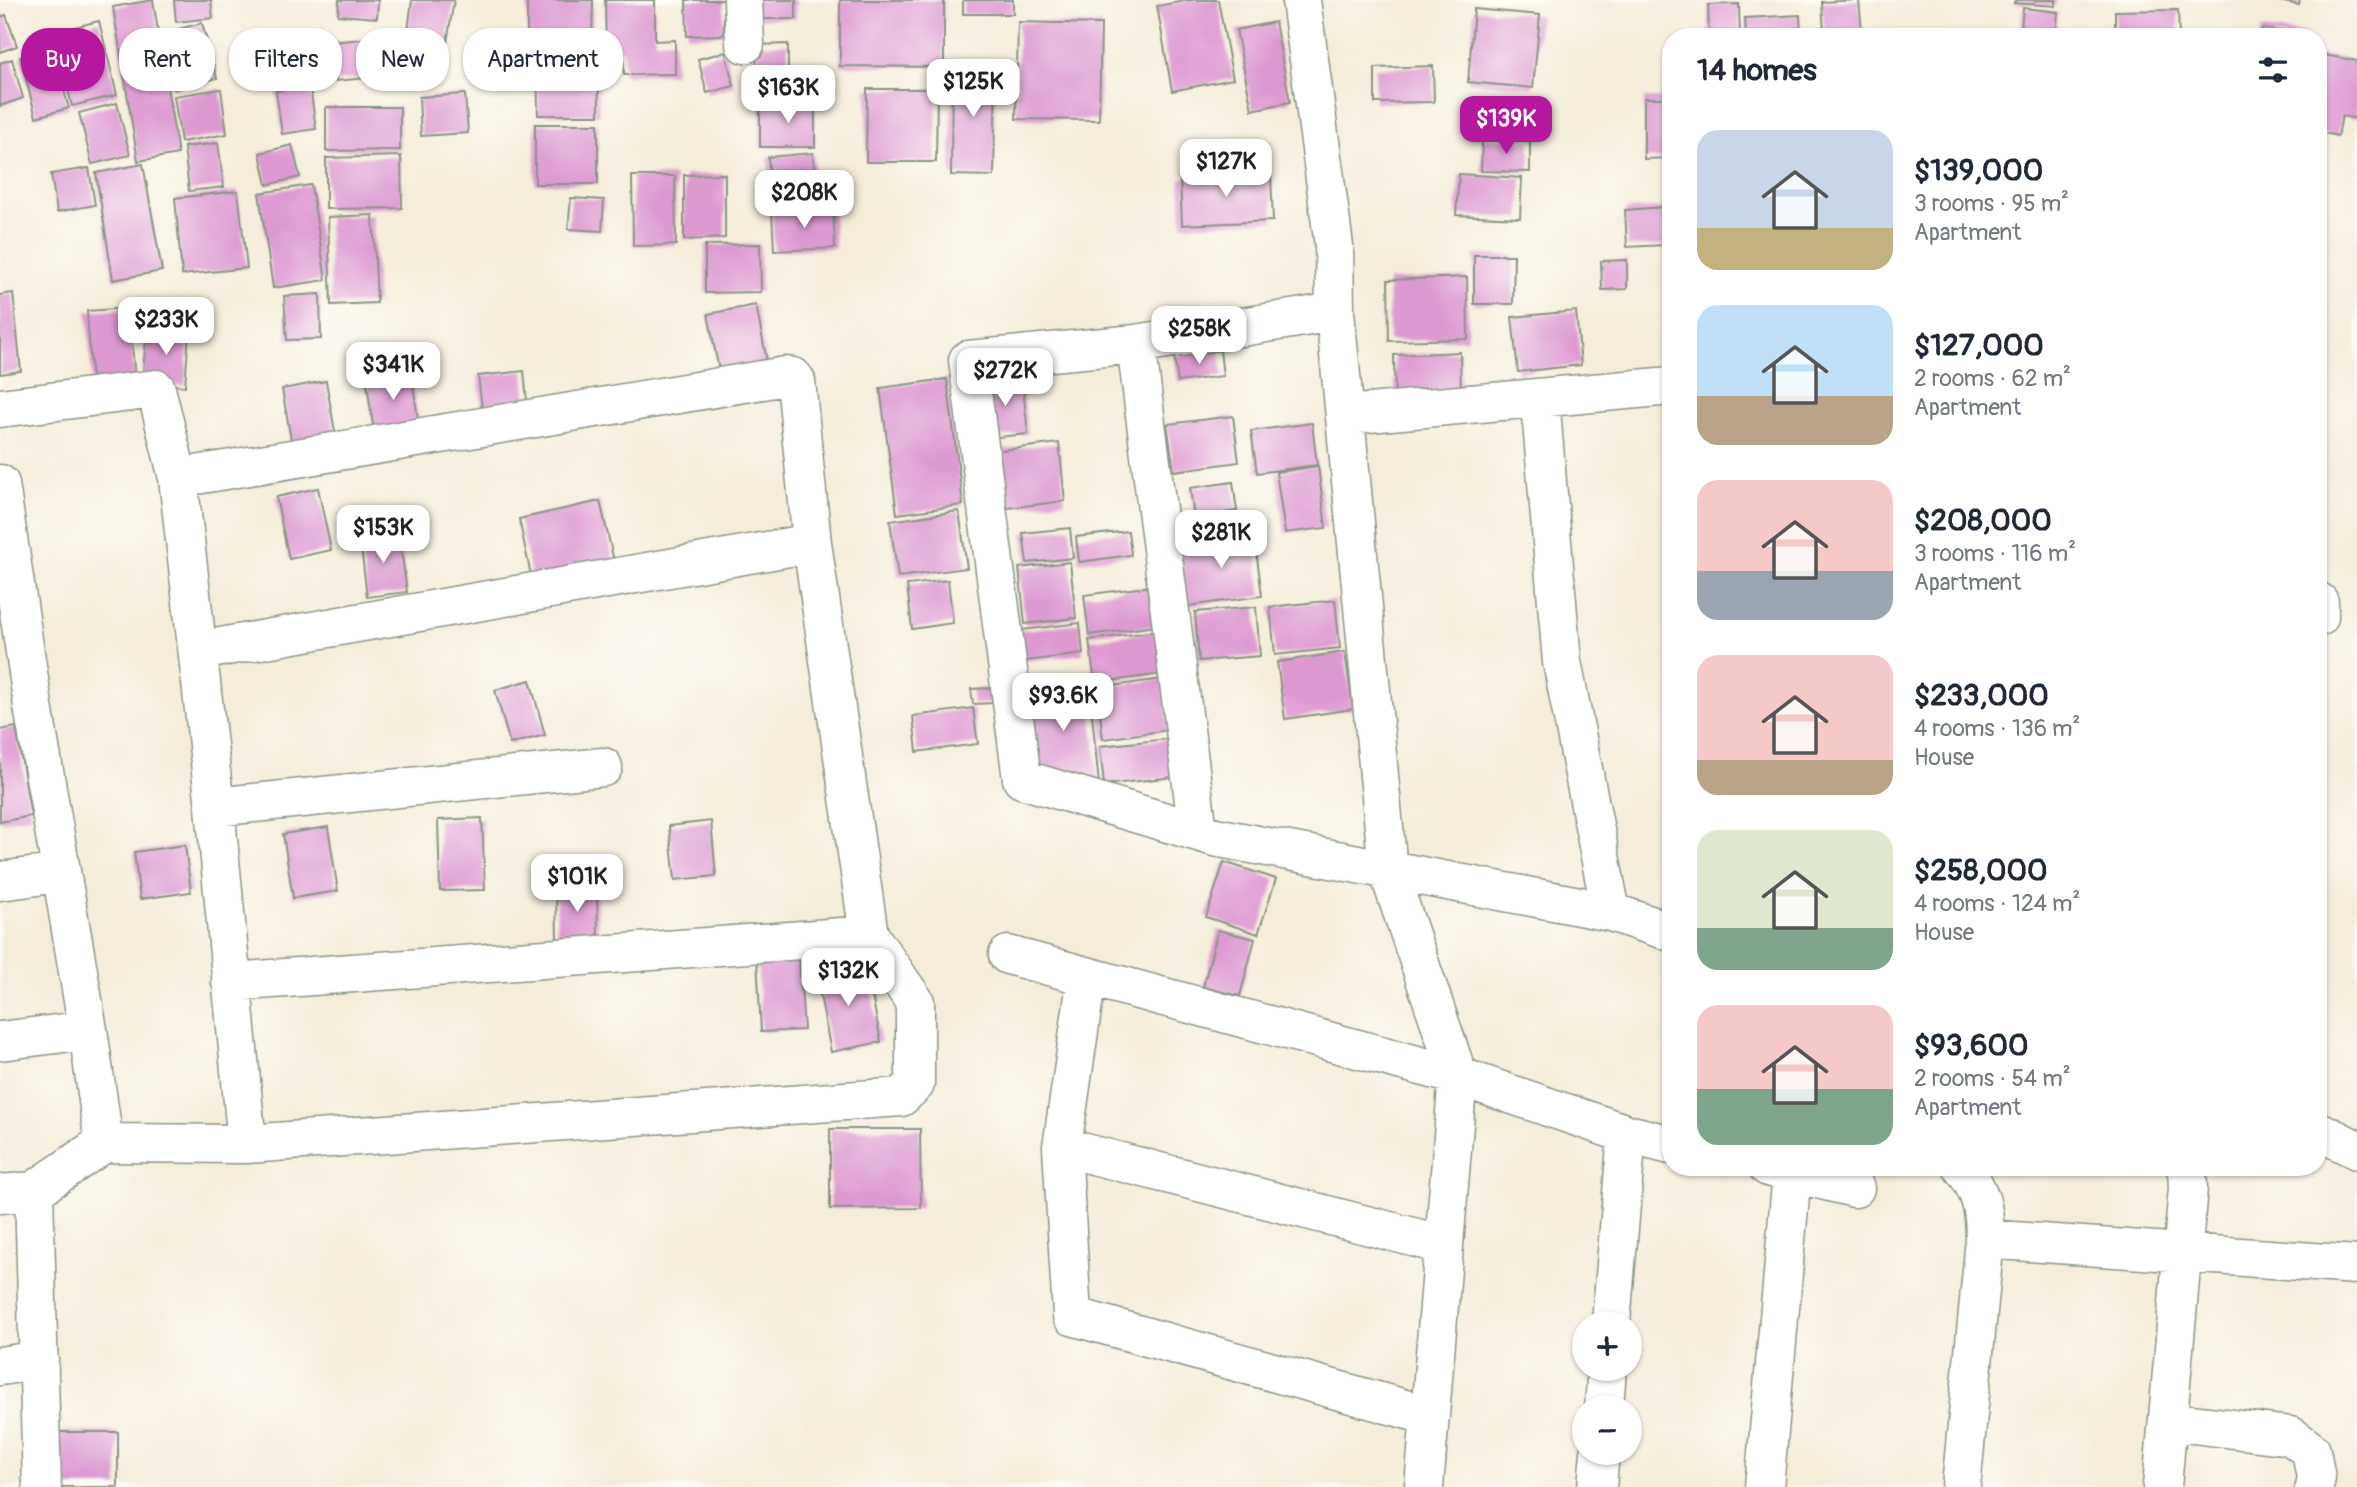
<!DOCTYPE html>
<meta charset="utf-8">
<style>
:root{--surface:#fff;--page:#f6f6f7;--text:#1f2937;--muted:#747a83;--accent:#b5179e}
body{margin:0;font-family:Pangolin,sans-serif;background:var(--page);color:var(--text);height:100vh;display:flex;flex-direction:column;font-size:26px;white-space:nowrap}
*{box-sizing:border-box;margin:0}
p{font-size:23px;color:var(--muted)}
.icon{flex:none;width:38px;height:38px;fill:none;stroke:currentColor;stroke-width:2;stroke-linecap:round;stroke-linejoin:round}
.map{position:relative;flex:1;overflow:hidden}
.panel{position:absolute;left:1662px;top:28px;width:665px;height:1148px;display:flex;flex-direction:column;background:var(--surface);border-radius:28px;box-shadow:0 2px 5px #0004}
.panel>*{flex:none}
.guide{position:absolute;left:21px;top:28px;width:665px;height:63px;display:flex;gap:14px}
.controls{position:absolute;left:1572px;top:1311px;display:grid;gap:14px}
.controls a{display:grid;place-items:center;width:70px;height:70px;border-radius:50%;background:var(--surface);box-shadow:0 2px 5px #0004;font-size:35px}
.price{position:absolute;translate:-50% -60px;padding:0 16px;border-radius:14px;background:#fff;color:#222;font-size:23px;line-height:46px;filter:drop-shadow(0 2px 4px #0008)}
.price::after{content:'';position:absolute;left:50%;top:42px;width:21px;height:16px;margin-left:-10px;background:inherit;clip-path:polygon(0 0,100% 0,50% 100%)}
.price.active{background:var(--accent);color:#fff}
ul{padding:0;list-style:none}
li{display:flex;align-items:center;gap:21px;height:175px;padding:0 35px}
li span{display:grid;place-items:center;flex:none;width:196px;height:140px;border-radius:21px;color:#555}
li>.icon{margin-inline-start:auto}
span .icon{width:84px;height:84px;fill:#fffc;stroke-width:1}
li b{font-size:30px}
h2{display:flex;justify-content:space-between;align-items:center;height:84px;padding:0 35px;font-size:30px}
.tag{padding:0 24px;border-radius:28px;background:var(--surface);box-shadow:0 2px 5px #0004;font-size:24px;line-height:63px}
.tag.active{background:var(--accent);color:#fff}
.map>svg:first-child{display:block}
.building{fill:#dd9ad1}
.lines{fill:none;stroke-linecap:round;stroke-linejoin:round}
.minor-casing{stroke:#8a9587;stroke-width:41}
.minor{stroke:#fff;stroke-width:38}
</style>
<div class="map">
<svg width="2357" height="1487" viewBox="0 0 2357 1487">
<rect width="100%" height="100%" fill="#fdfcf7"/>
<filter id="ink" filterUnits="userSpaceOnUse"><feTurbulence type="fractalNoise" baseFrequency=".0143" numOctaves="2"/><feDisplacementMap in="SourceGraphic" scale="14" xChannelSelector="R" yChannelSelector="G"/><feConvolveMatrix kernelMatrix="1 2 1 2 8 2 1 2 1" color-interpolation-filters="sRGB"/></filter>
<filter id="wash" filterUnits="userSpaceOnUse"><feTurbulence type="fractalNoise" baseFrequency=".00686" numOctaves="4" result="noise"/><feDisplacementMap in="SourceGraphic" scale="28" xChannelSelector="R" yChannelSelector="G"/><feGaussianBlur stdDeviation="1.57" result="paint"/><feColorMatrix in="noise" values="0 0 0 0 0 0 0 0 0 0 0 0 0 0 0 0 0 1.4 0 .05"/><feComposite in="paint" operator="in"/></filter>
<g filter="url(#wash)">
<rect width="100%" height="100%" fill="#f5edda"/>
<g id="blocks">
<path class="building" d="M153,0L178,154L138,161L113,7Z
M174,0H211L213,18L176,22Z
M339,0H378L377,18L338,15Z
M412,0H454L447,43L407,38Z
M527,0H593L592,51L527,50Z
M605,0H655V41L675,40V74L624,75L623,50H606Z
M686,0H724V35L687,36Z
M755,0H796V19H755Z
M840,0H944V67L840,66Z
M963,0H1013V14H963Z
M1190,0H1218L1233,79L1172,91L1157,6Z
M1859,0L1862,31L1824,33L1822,2Z
M2015,0H2056V6L2014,3Z
M2274,0H2300L2299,5Z
M1739,4L1740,37H1709L1708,5Z
M2023,8L2058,12L2056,37H2020Z
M1474,9L1540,15L1533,88L1468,82Z
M2178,10L2179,37H2115V11Z
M6,15L17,46L0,52V17Z
M1800,15L1801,37H1746L1745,18Z
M99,21L117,95L72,106L54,32Z
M1018,22L1101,24L1099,120L1016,119Z
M1275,22L1290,102L1252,110L1236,30Z
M202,23L217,78L174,89L159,34Z
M2261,29L2304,33V37H2260Z
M372,38L376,77L336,81L332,42Z
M788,44V95L757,96L756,45Z
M52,48L69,108L36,117L20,57Z
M725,52L734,86L707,93L698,59Z
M2319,54L2357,61V119L2342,116L2338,136L2319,132Z
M537,58H598L599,115H538Z
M12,59L23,98L0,106V63Z
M952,63H996L994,176L951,175Z
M1433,66L1434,102L1375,103V68Z
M310,86L316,129L282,134L276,91Z
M221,89L227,134L181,142L174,96Z
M867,89H937L936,162H866Z
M465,94L468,133L421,136L419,97Z
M1644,98H1671V158L1644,159Z
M117,103L130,155L92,164L79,113Z
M815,103V147H760V104Z
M326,107H400V150L326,151Z
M535,124H598V184H535Z
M1482,139L1530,141V172L1481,171Z
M218,143L224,187L189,191L184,147Z
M292,145L300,177L267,185L260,153Z
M813,153L816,197L772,201L768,157Z
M401,156L402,208L326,209V158Z
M143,164L162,271L113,280L96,173Z
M89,168L95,205L57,212L51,174Z
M725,174V238L684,240V175Z
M1271,174L1273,221L1182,225L1180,178Z
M1459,174L1522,178L1520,218L1456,215Z
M632,176H675L676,245L633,246Z
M311,185L326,280L273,288L259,193Z
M238,191L247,268L182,275L175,198Z
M571,198L604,200L602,231L568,229Z
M1663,207L1665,245L1627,247L1625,210Z
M833,208L835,248L774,251L772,211Z
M373,215L377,303L331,305L328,217Z
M760,244L761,292L705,293V245Z
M1474,255H1514L1513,304H1474Z
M1627,260V289L1602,290L1601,261Z
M1467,277L1468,339L1389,341L1388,280Z
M13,293L21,371L0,374V295Z
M320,294L321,339L287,340L284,296Z
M756,305L768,367L720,376L708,314Z
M129,308L135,381L92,384L87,311Z
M1576,311L1581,365L1518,372L1512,317Z
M147,328L189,332L185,386L142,383Z
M1220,350L1223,376L1178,382L1174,356Z
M1460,352L1461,398L1395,400L1394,355Z
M411,371L419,426L374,432L366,377Z
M524,371L527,402L482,408L478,376Z
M1022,378L1028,434L987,438L981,383Z
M947,379L963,505L897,514L880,388Z
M326,381L336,437L292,445L282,389Z
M1233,416L1239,462L1174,471L1167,424Z
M1312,423L1317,465L1257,473L1251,431Z
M1059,443L1065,501L999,509L993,451Z
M1318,466L1326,528L1285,533L1276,472Z
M1233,482L1237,511L1194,517L1190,488Z
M318,488L331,550L289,559L276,497Z
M600,501L614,561L532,580L519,519Z
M959,511L967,568L898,577L890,521Z
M1070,528L1073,558L1027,563L1023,533Z
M1128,531L1131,555L1079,562L1076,537Z
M399,533L407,592L367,597L360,538Z
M1254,534L1262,596L1188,606L1179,545Z
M1070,562L1076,618L1025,624L1019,568Z
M948,580L953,623L912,629L907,585Z
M1152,586L1157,626L1089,635L1084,595Z
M1335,600L1340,648L1275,655L1270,607Z
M1256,607L1260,656L1199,661L1195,612Z
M1080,623L1083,654L1017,662L1014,631Z
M1157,631L1163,674L1095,683L1089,640Z
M1345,652L1353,709L1285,719L1277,662Z
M1163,679L1169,730L1103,739L1097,688Z
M530,680L545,735L510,744L495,690Z
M1089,685L1099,784L1033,768L1023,694Z
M992,688L993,703L973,704L971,689Z
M973,708L978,744L917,752L913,716Z
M16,727L31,816L0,822V730Z
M1168,739L1173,777L1104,785L1100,746Z
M482,818L485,890L440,891L438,820Z
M711,821L716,876L675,880L669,826Z
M328,827L338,891L293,898L283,834Z
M185,845L191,892L140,899L134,852Z
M1224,862L1276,879L1258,934L1206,917Z
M597,889L598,938L557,939L556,890Z
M1218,930L1255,939L1240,996L1203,987Z
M799,957L804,1030L761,1032L757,959Z
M866,964L881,1042L831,1052L816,974Z
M830,1129H920L921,1208L830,1209Z
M59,1432H118V1487H59Z"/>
</g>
</g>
<g filter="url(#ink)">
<use href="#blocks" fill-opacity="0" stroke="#8a9587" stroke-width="2"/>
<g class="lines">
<defs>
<path id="minor" d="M743,0L745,44
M1301,0L1334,246L1335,312L1388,870L1458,1076L1424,1487
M1335,312L1136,344L968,360L1022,779L1215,837L1611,912L1671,932
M1136,344L1198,832
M1540,398L1562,662L1611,912
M0,408L156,389L178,478L215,807L247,1144
M1346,415L1671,386
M178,478L786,376L793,377L796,381L812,543L869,935L231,982
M0,484L33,706L88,1030L104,1143
M2319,602V617
M198,651L812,543
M215,807L603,767
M0,881L60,873
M1008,955L1458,1076L1627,1134L1671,1145
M1087,976L1062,1147L1072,1316L1430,1416
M0,1041L88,1030
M2319,1131L2357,1150
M1062,1147L1444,1245
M1768,1167L1855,1188
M34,1191L42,1487
M0,1194L34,1191L104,1143L247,1144L901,1097L915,1084V1002L869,935
M1985,1239L2357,1265
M1611,1323L1627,1134
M0,1366L39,1360
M1604,1407L1607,1368
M2168,1421L2291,1436L2311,1451L2316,1478L2314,1487
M1597,1487L1600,1452
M1764,1487L1792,1173
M1961,1487L1985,1239C1985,1209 1981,1191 1962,1167
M2162,1487L2188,1188L2187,1169L2185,1167"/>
</defs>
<use href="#minor" class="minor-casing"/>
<use href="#minor" class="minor"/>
</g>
</g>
</svg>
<div class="controls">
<a>+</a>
<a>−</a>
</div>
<b class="price" style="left:973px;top:119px">$125K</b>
<b class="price" style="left:788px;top:125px">$163K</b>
<b class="price active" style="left:1506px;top:156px">$139K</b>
<b class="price" style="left:1226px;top:199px">$127K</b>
<b class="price" style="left:804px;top:230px">$208K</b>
<b class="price" style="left:166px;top:357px">$233K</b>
<b class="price" style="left:1199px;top:366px">$258K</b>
<b class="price" style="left:393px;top:402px">$341K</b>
<b class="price" style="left:1005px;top:408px">$272K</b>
<b class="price" style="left:383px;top:565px">$153K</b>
<b class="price" style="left:1221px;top:570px">$281K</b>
<b class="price" style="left:1063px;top:733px">$93.6K</b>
<b class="price" style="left:577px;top:914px">$101K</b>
<b class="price" style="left:848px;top:1008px">$132K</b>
<div class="guide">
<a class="tag active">Buy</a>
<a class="tag">Rent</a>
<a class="tag">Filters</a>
<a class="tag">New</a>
<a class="tag">Apartment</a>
</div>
<section class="panel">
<h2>14 homes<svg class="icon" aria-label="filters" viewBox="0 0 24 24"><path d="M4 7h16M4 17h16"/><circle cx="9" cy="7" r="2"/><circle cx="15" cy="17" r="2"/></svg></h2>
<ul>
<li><span style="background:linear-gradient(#c9d6e8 70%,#c2b280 0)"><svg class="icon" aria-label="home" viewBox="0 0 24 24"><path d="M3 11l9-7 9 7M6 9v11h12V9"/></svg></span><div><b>$139,000</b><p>3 rooms · 95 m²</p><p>Apartment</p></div></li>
<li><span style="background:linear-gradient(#bfe0f5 65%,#b9a48a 0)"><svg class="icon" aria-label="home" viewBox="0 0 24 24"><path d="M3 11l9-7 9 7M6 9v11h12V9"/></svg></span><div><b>$127,000</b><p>2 rooms · 62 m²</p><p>Apartment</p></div></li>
<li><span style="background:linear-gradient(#f6c9c9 65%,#9aa5b1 0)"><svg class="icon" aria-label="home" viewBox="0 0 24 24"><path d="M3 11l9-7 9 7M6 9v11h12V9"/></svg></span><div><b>$208,000</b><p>3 rooms · 116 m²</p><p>Apartment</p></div></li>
<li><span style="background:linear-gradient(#f6c9c9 75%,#b9a48a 0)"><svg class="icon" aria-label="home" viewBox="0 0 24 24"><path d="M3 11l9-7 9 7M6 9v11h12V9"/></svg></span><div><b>$233,000</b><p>4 rooms · 136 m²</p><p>House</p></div></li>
<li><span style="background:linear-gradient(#dfe7d0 70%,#7fa58c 0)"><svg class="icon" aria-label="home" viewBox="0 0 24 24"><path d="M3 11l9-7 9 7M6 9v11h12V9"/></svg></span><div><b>$258,000</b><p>4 rooms · 124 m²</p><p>House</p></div></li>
<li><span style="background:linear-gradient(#f6c9c9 60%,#7fa58c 0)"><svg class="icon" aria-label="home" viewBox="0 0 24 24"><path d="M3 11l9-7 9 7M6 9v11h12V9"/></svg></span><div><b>$93,600</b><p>2 rooms · 54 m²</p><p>Apartment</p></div></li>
</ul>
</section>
</div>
